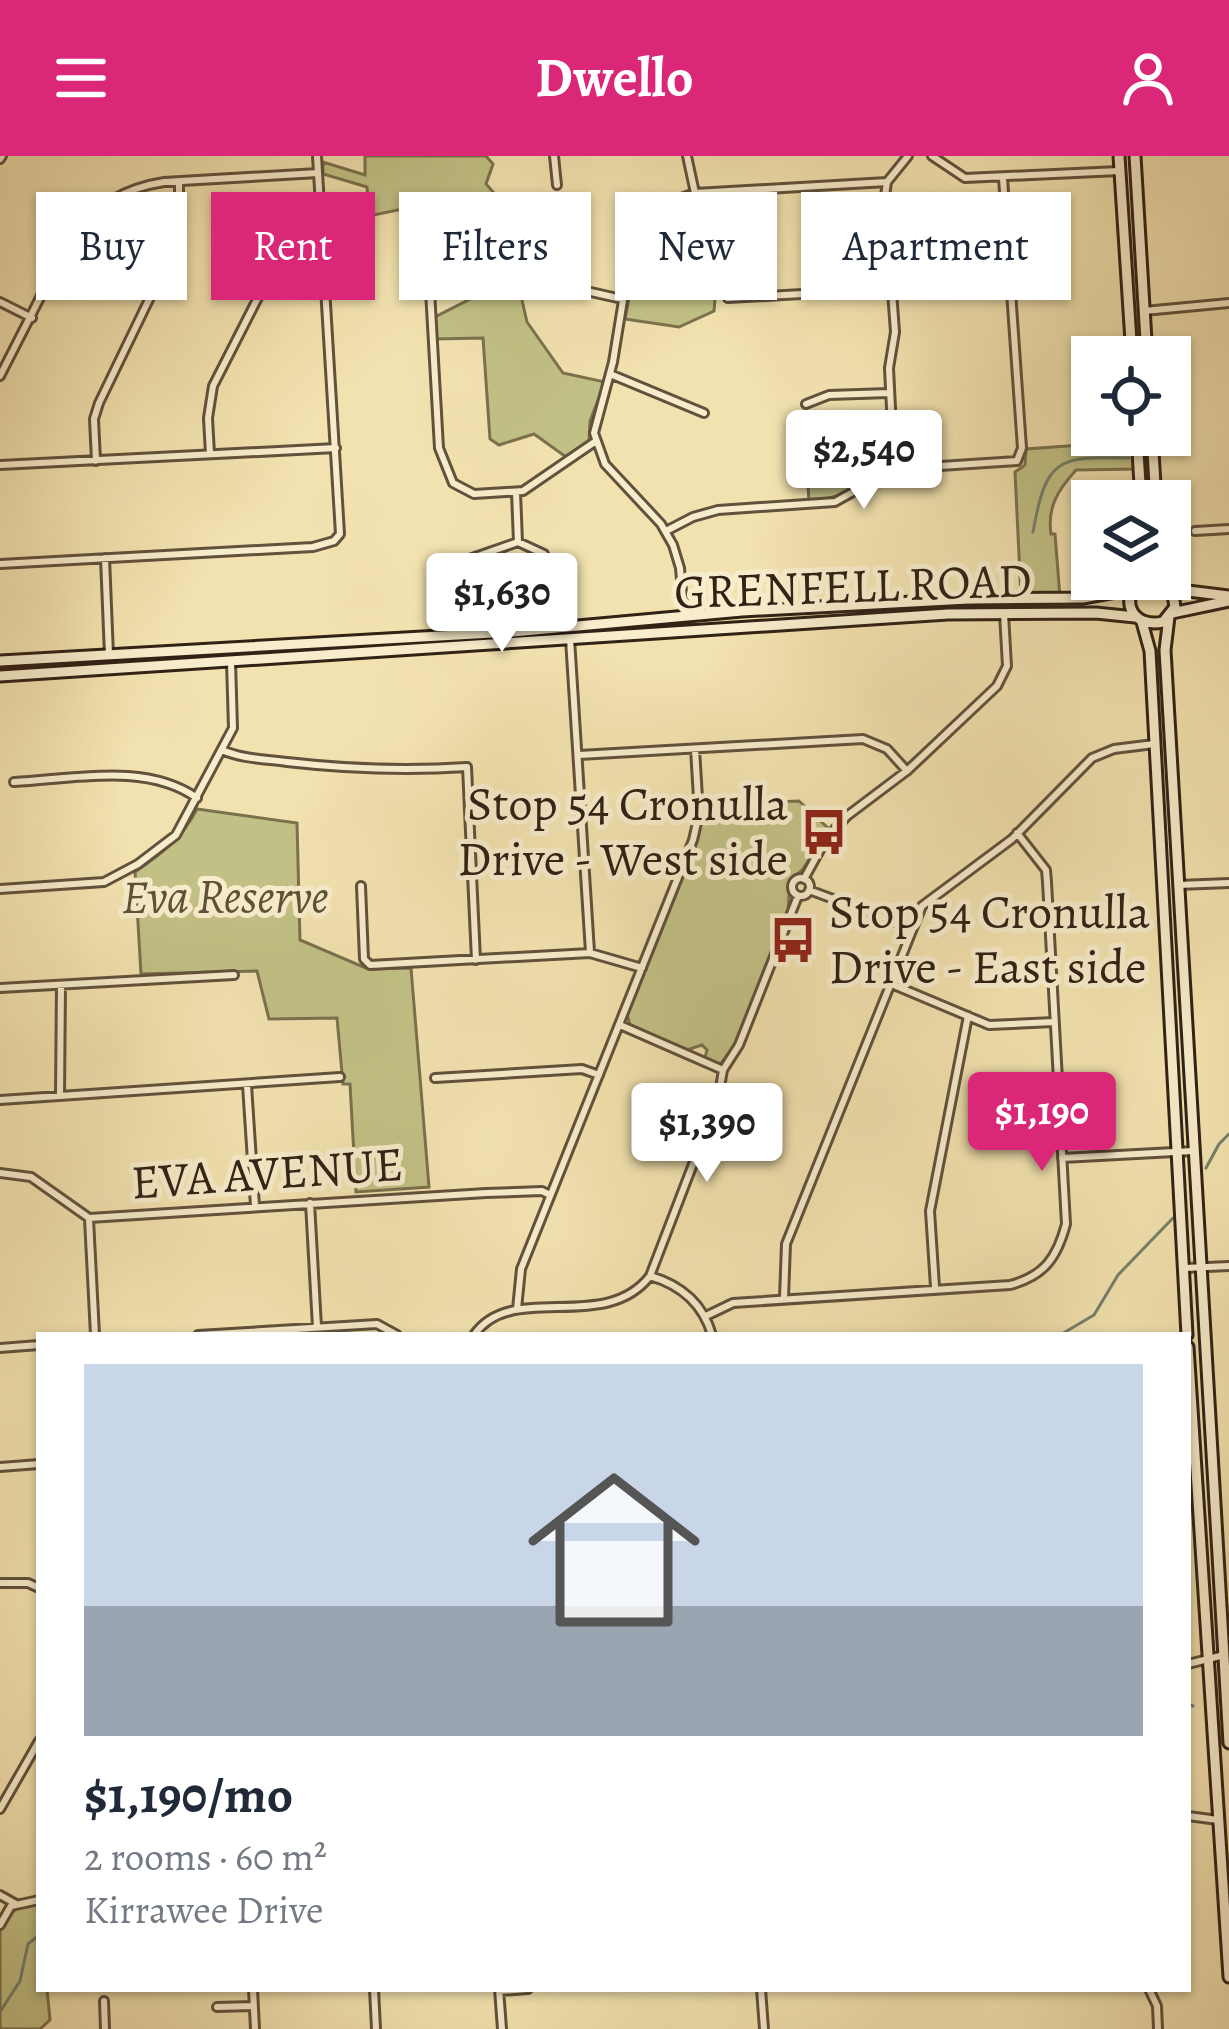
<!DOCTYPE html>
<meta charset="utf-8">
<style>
:root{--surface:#fff;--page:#f6f6f7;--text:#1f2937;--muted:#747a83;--line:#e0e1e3;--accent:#db2777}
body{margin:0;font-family:Alegreya,serif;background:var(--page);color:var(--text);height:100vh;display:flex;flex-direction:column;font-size:45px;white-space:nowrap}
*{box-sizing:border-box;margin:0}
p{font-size:39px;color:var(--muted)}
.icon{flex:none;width:66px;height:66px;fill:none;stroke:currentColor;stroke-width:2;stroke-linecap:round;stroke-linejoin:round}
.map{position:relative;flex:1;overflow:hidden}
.sheet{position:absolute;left:36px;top:1176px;width:1155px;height:660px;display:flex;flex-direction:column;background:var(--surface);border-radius:0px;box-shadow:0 3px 9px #0004}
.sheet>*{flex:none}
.guide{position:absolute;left:36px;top:36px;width:1158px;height:108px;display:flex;gap:24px}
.controls{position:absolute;left:1071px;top:180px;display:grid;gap:24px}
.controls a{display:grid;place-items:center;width:120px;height:120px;border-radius:0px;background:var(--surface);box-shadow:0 3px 9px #0004;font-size:60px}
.price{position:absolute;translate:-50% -102px;padding:0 27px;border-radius:12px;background:#fff;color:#222;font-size:39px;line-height:78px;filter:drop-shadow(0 3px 6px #0008)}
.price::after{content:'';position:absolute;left:50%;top:72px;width:36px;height:27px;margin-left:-18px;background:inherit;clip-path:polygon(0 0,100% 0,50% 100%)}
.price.current{background:var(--accent);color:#fff}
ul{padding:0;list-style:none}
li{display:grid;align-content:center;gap:24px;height:636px;padding:0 48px}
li+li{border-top:3px solid var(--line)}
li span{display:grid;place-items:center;height:372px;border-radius:0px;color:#555}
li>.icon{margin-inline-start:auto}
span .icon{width:216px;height:216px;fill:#fffc;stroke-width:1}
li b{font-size:51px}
.pill{padding:0 42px;border-radius:0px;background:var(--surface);box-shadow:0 3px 9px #0004;font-size:42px;line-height:108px}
.pill.current{background:var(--accent);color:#fff}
header{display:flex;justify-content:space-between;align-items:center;height:156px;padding:0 48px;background:var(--accent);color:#fff;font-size:54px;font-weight:700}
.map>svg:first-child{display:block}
.green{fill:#c2c185;stroke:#7a714d;stroke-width:3}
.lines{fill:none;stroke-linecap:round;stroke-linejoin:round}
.stream{stroke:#72806c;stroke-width:3}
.street-casing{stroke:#62513c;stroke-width:12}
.secondary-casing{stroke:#322115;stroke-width:15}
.street{stroke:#f7eccb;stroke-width:6}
.secondary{stroke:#f7eccb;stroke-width:9}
.labels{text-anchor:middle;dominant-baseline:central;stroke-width:10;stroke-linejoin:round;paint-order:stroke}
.street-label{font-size:48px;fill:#322115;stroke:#f7eccb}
.poi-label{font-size:48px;fill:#322115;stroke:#f7eccb;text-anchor:end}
.park-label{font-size:48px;font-style:italic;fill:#5d5137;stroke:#f7eccb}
</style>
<header><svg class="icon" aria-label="menu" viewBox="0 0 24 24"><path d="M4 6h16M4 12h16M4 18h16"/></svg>Dwello<svg class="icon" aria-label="person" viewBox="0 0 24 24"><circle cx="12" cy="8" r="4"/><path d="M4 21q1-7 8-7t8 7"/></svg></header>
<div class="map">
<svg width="1229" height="1873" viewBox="0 0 1229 1873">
<rect width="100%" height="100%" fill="#f2e2af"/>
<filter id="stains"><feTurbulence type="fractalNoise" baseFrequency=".00167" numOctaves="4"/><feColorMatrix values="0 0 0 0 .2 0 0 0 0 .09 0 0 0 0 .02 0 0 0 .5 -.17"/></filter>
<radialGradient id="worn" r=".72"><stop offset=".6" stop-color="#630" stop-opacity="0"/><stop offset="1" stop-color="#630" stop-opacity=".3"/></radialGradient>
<path class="green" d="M365,0H486L493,8L486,28L531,79L528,103L516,118L527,166L563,217L605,226L590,265L589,285L566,301L534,278L499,289L490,283L483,182L435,183V161L476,140L474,70L436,46L369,60L367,31L323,18V6L365,19Z
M636,106L715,143L714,155L679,171L625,163Z
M1136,285L1138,313L1076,314C1058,334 1047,351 1051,378H1055L1060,441H1021L1015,316L1025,309L1026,293Z
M888,298L884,313C858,331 842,343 809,345L806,303Z
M799,645L829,673L803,713L790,725L788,756L734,890L720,909L705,902L707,894L702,889L687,894L630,869L627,858L699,679L703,649Z
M197,653L297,667L300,784L368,813L411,812L429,1031L356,1036L350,928H343L337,862L269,863L257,815L141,818L135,716C163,697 182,682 197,653Z
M39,1744V1833H47L50,1864L40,1873H0V1769L18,1751Z"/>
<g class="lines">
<path class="stream" d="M1033,376C1046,302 1058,300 1129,302
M1206,1012L1219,988L1229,978
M1060,1179L1094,1159L1118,1119L1173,1062
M1188,1548L1193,1550
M0,1856L20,1825L28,1788L39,1779"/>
<defs>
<path id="street" d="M554,0L557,29
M687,0L695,37
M932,0L965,22L1119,15
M0,3L2,0
M425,104L429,117L439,292L453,327L474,338L523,335L596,285
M573,132L622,143
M728,142L892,133
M0,146L32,162
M1144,155L1229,147
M610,218L704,257
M0,220L71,81C95,49 125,32 164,26L318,17
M806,248L829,239L889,237
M210,298L208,262L213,230L268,122L326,115
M96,305L94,263L99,247L171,98L179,62V27
M0,309L336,292
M894,313L889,212L895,176L885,40L887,26L908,0
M516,336L518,386
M666,375L693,361L718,354L835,346L894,313L1017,305L1022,292L1003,22
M1195,375L1229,373
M105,402L109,499
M0,408L313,391L334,385L340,378L317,0
M455,408L518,386L544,398
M684,459L680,412L673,389L661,368L605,308L594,277L613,206L631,95L652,61L676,44L695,37L887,26
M570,483L590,796
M222,594C242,603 265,603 287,606C348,613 406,615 467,611L476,804
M579,599L863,583L887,593L907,615
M14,626C74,623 146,606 197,642
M792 731a9 9 0 1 1 18 0a9 9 0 1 1-18 0Z
M804,723L826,683L847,660L908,614L997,530L1007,510L1004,458
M1178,729L1229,727
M361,730L364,803L370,809L590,797L642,812
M0,733L104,726L138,708L176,679L233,572L231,506
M809,734L911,772
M889,827L989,869L1054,866
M0,832L234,819
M620,869L723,914
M435,922L582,913L599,919
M247,929L255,1050
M60,939L61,829
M0,944L340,921
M1062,1002L1193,995
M0,1017L31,1021L89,1062L486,1037L542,1035L550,1039
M310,1047L317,1171
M89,1063L95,1179
M1185,1112L1229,1110
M650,1120C681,1129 703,1148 712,1179
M935,1131L930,1055L968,860
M784,1142L786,1088L922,750L1012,683L1092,602L1114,593L1154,588
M517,1153L521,1113L693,684L699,658L695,593
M706,1160L733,1147L1010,1129C1044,1120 1057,1102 1066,1068L1047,726L1046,714L1017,677
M198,1179L377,1168L397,1179
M474,1179C512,1124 604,1179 650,1120L718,943L723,914L739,889L798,740
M0,1192L39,1189
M0,1311L39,1308
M0,1427H28L39,1432
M1188,1508L1224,1499
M0,1653L39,1585
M1188,1660L1218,1664
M0,1739L16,1748
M0,1769L11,1750L39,1744
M253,1833L255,1873
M374,1833L376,1873
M499,1833L502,1873
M761,1833L764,1873
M1149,1833L1157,1850L1158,1873
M499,1835L528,1833
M104,1845L105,1873
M217,1851L253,1850"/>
<path id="secondary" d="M1119,0L1132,201
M1135,0L1147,201
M1137,279L1141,345
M1152,279L1156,345
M1143,423C1117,442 1132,473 1163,466L1175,451L1172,433L1161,423
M1172,433L1229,440
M1172,457L1229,445
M1169,461L1165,494L1229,1587
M1142,466L1150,495L1187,1179
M0,505L512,476L742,455L968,443L1083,442L1132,433
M0,520L948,458L1096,457L1135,461
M1188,1191L1229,1821"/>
</defs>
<use href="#street" class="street-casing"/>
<use href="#secondary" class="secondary-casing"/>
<use href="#street" class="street"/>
<use href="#secondary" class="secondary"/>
</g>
<defs>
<symbol id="bus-bare" viewBox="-9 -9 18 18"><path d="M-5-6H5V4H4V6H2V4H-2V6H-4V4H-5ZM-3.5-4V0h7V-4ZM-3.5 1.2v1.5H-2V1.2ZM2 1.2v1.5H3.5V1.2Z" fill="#8f2418" stroke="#f7eccb" stroke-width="2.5" paint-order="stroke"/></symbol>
</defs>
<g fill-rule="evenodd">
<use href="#bus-bare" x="791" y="643" width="66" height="66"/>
<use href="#bus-bare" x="760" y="751" width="66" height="66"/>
</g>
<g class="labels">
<g class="street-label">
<text transform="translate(853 430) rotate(-2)">GRENFELL ROAD</text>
<text transform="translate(267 1017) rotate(-4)">EVA AVENUE</text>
</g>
<g class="poi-label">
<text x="788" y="648">Stop 54 Cronulla<tspan x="788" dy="55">Drive - West side</tspan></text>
<text x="829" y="756" text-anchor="start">Stop 54 Cronulla<tspan x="829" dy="55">Drive - East side</tspan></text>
</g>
<g class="park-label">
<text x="225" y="740">Eva Reserve</text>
</g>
</g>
<rect width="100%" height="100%" filter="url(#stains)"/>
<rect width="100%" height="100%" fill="url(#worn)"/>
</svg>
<div class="controls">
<a><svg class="icon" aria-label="locate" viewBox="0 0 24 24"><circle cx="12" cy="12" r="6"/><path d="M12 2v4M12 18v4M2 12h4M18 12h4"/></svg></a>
<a><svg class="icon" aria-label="layers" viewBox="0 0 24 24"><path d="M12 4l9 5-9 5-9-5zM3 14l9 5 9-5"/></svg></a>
</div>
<b class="price" style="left:864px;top:356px">$2,540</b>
<b class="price" style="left:502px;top:499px">$1,630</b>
<b class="price current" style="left:1042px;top:1018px">$1,190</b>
<b class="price" style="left:707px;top:1029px">$1,390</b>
<div class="guide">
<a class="pill">Buy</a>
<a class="pill current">Rent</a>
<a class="pill">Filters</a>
<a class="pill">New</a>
<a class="pill">Apartment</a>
</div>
<section class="sheet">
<ul>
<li><span style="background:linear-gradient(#c9d6e8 65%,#9aa5b1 0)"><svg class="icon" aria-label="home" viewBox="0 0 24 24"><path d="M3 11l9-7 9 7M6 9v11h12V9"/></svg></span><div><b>$1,190/mo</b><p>2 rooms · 60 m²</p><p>Kirrawee Drive</p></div></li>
</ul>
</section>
</div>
